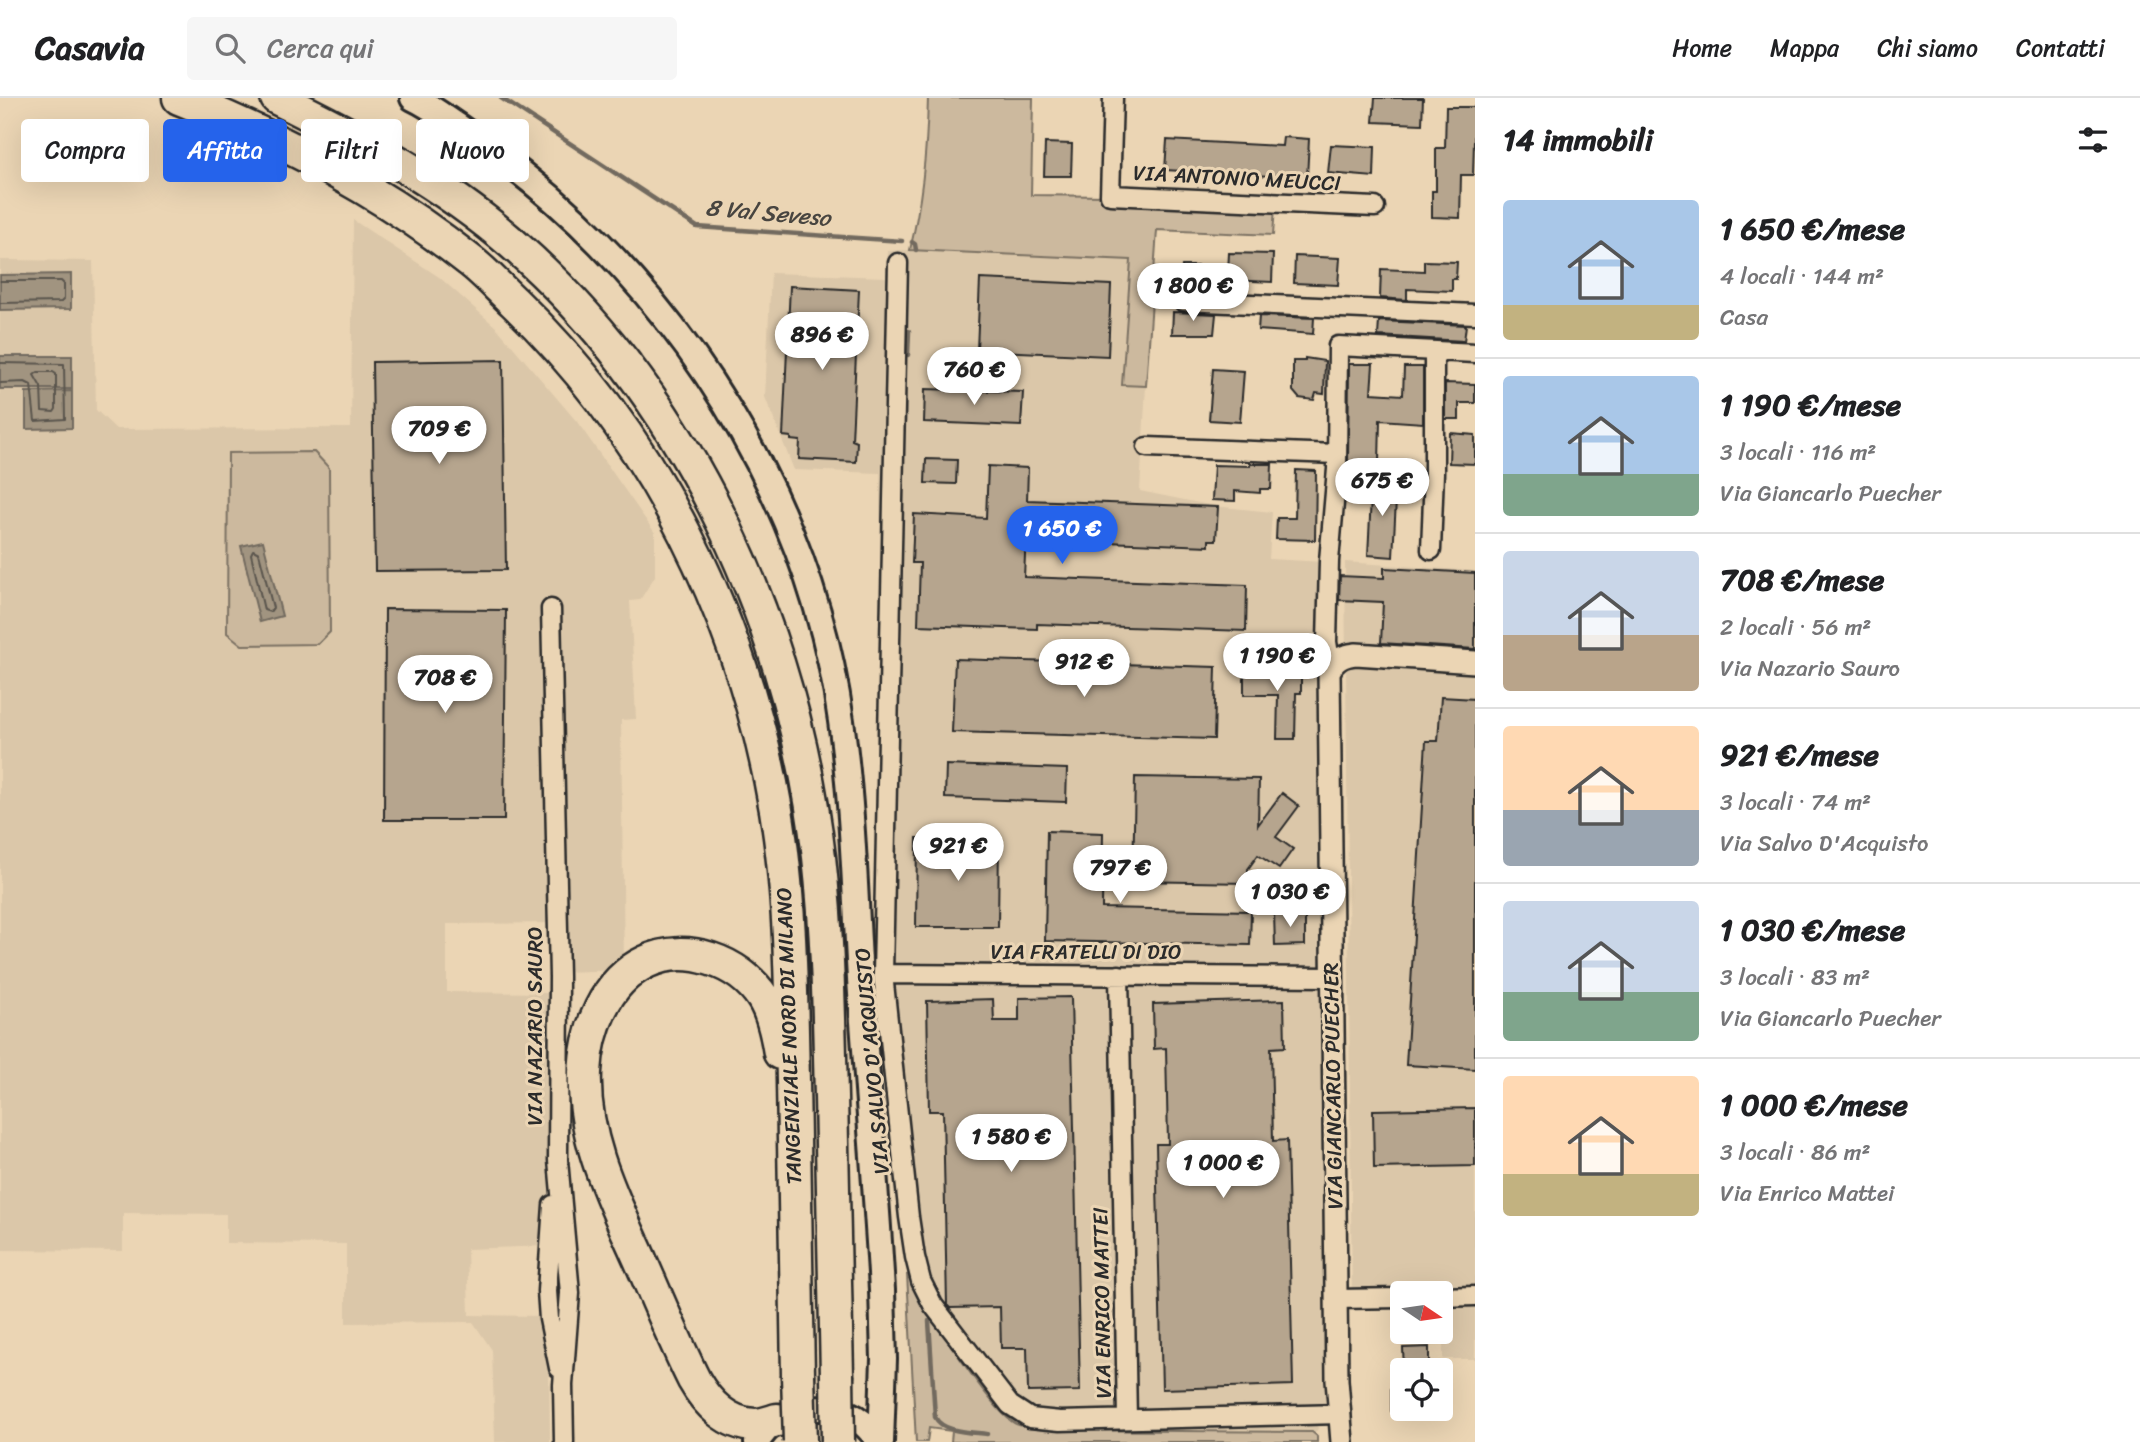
<!DOCTYPE html>
<html lang="it">
<meta charset="utf-8">
<style>
:root{--surface:#fff;--page:#f6f6f6;--text:#202124;--muted:#757577;--line:#e0e0e0;--accent:#2563eb}
body{margin:0;font-family:Sriracha,sans-serif;background:var(--page);color:var(--text);height:100vh;display:flex;flex-direction:column;font-size:26px;white-space:nowrap}
*{box-sizing:border-box;margin:0}
p{font-size:23px;color:var(--muted)}
.icon{flex:none;width:38px;height:38px;fill:none;stroke:currentColor;stroke-width:2;stroke-linecap:round;stroke-linejoin:round}
.map{position:relative;flex:1;overflow:hidden}
.side{display:flex;flex-direction:column;background:var(--surface);width:665px}
.side>*{flex:none}
.top-card{position:absolute;left:21px;top:21px;width:665px;height:63px;display:flex;gap:14px}
.needle{width:46px;rotate:103deg}
.tools{position:absolute;left:1390px;top:1183px;display:grid;gap:14px}
.tools a{display:grid;place-items:center;width:63px;height:63px;border-radius:7px;background:var(--surface);box-shadow:0 7px 28px #0002;font-size:35px}
.price{position:absolute;translate:-50% -60px;padding:0 16px;border-radius:24px;background:#fff;color:#222;font-size:23px;line-height:46px;filter:drop-shadow(0 2px 4px #0008)}
.price::after{content:'';position:absolute;left:50%;top:42px;width:21px;height:16px;margin-left:-10px;background:inherit;clip-path:polygon(0 0,100% 0,50% 100%)}
.price.on{background:var(--accent);color:#fff}
ul{padding:0;list-style:none}
li{display:flex;align-items:center;gap:21px;height:175px;padding:0 28px}
li+li{border-top:2px solid var(--line)}
li span{display:grid;place-items:center;flex:none;width:196px;height:140px;border-radius:7px;color:#555}
li>.icon{margin-inline-start:auto}
span .icon{width:84px;height:84px;fill:#fffc;stroke-width:1}
li b{font-size:30px}
h2{display:flex;justify-content:space-between;align-items:center;height:84px;padding:0 28px;font-size:30px}
.tag{padding:0 24px;border-radius:7px;background:var(--surface);box-shadow:0 7px 28px #0002;font-size:24px;line-height:63px}
.tag.on{background:var(--accent);color:#fff}
header{display:flex;align-items:center;gap:42px;box-sizing:border-box;height:98px;padding:0 35px;background:var(--surface);border-bottom:2px solid var(--line)}
header strong{font-size:33px}
nav{display:flex;gap:38px;margin-inline-start:auto;font-size:24px}
.search{width:490px;height:63px;background:var(--page);display:flex;align-items:center;gap:18px;box-sizing:border-box;padding:0 24px;border-radius:7px;color:var(--muted);font-size:26px}
main{display:flex;flex:1;min-height:0}
.map>svg:first-child{display:block}
.built{fill:#dbc7a9}
.green{fill:#ccb99e;stroke:#7c7264;stroke-width:2}
.water{fill:#a19480;stroke:#726a5e;stroke-width:2}
.lines{fill:none;stroke-linecap:round;stroke-linejoin:round}
.shore{stroke:#5a554d;stroke-width:2}
.stream{stroke:#726a5e;stroke-width:4.5}
.building{fill:#b6a58e;stroke:#2b2b2b;stroke-width:2}
.minor-casing{stroke:#2b2b2b;stroke-width:23}
.tertiary-casing{stroke:#2b2b2b;stroke-width:26}
.secondary-casing{stroke:#2b2b2b;stroke-width:30}
.motorway-casing{stroke:#2b2b2b;stroke-width:37}
.minor{stroke:#ebd5b4;stroke-width:18}
.tertiary{stroke:#ebd5b4;stroke-width:21}
.secondary{stroke:#ebd5b4;stroke-width:24}
.motorway{stroke:#ebd5b4;stroke-width:32}
.motorway-bridge-casing{stroke:#2b2b2b;stroke-width:37;stroke-linecap:butt}
.motorway-bridge{stroke:#ebd5b4;stroke-width:32}
.labels{text-anchor:middle;dominant-baseline:central;stroke-width:6;stroke-linejoin:round;paint-order:stroke}
.street-label{font-size:21px;fill:#2b2b2b;stroke:#ebd5b4}
.water-label{font-size:23px;font-style:italic;fill:#484540;stroke:#ebd5b4}
</style>
<header>
<strong>Casavia</strong>
<div class="search"><svg class="icon" aria-label="search" viewBox="0 0 24 24"><circle cx="10" cy="10" r="6"/><path d="M15 15l6 6"/></svg>Cerca qui</div>
<nav><a>Home</a><a>Mappa</a><a>Chi siamo</a><a>Contatti</a></nav>
</header>
<main>
<div class="map">
<svg width="1475" height="1344" viewBox="0 0 1475 1344">
<rect width="100%" height="100%" fill="#ebd5b4"/>
<filter id="ink" filterUnits="userSpaceOnUse"><feTurbulence type="fractalNoise" baseFrequency=".0143" numOctaves="2"/><feDisplacementMap in="SourceGraphic" scale="14" xChannelSelector="R" yChannelSelector="G"/><feConvolveMatrix kernelMatrix="1 2 1 2 8 2 1 2 1" color-interpolation-filters="sRGB"/></filter>
<g filter="url(#ink)">
<path class="built" d="M353,122L439,179L497,230L578,325L655,435V478L640,502L630,503L636,621L621,622L624,872L562,874V825L447,826V894L553,895L554,1061L546,1148L467,1151L469,1217L544,1218L549,1261L550,1344H495L492,1252L473,1224L346,1225V1146L226,1145V1116L123,1115V1153L0,1152V162L93,163L96,312L116,331L351,330Z
M902,152L1132,162L1122,287L1146,288L1140,393L1214,408L1272,414L1269,461L1324,464L1330,1286L1317,1333L1043,1332L1016,1325L1003,1315L970,1273L924,1206L907,1176L880,887V375L794,372L765,299L771,175L886,179L888,153Z
M1345,464L1475,473V1261H1443V1209L1440,1208V1195H1402V1209L1352,1210Z"/>
<path class="green" d="M928,0H1033L1031,97L1108,98L1275,109L1273,137L1157,132L1146,288L1122,287L1131,162L910,152C922,103 927,51 928,0Z
M314,354L329,370L330,534L318,546L242,547L227,535L228,355Z
M907,1176C923,1205 991,1314 1016,1326C1024,1329 1035,1330 1043,1332L1312,1334L1317,1338V1344H951L952,1333L929,1330L927,1344H916Z"/>
<path class="water" d="M71,176V211L0,212V177Z
M0,258H72V291H0Z
M72,293V330L26,331V294Z
M263,443L282,518L260,524L241,448Z"/>
<g class="lines">
<path class="shore" d="M0,183H61L64,186V201L61,204L0,205
M0,265L64,266L65,321L35,323L31,287L25,284L0,285
M38,274H53L56,276V311L54,314L42,313L41,289L34,277Z
M253,452L259,455L273,510L270,514L264,512L251,456Z"/>
<path class="stream" d="M501,0L697,129L902,143
M912,144L915,146L916,152
M908,257L909,233
M904,324V300
M929,1223L935,1319C943,1335 971,1334 987,1336"/>
</g>
<path class="building" d="M1375,0H1423L1422,26L1373,24Z
M1446,9H1475L1473,77H1461L1460,120L1432,119V93H1436V50H1445Z
M1283,39L1309,41L1307,80L1165,72L1167,42L1282,48Z
M1045,45L1072,46L1071,78H1044Z
M1331,47L1375,49L1374,79L1328,75Z
M1229,155L1273,156L1272,184L1207,181V193L1180,192L1182,168H1197L1228,174Z
M1295,158L1340,160L1338,187L1294,185Z
M1424,163L1457,164L1456,181H1452V193L1407,191V202L1380,200L1381,171L1424,173Z
M980,181L1111,187L1108,258L977,252Z
M790,188L859,192L852,342L857,344L856,364L799,361L800,343L791,342V339L783,338Z
M1173,214L1216,216L1214,236H1172Z
M1259,218L1314,220L1313,236L1258,232Z
M1379,223L1466,227L1464,243L1378,238Z
M1305,260L1325,263L1324,296L1316,295L1314,302L1299,300L1293,293V263H1305Z
M503,262L506,472L375,473L372,264Z
M1349,266H1373L1371,295L1403,297L1404,269H1423V325L1380,322L1379,365L1348,364Z
M1213,271L1244,273L1240,324L1209,322Z
M1445,285L1475,286V305H1459V321H1445Z
M925,291L1023,294L1021,328L924,324Z
M1450,335L1475,337V366L1449,365Z
M926,361L957,362L956,386L925,385Z
M1250,366H1272L1271,391H1260V395L1235,393V403L1212,402L1214,367L1250,368Z
M988,368L1028,370L1027,402L1218,409L1216,442H1209V448L1055,442V436L1026,435L1024,479L1247,487L1246,533L1037,526V531L918,527L920,465H912L914,416L986,420Z
M1296,372L1316,373L1315,442L1276,441L1277,420H1295Z
M1372,381L1397,383L1393,459L1368,457Z
M1384,470L1475,475V551L1381,545L1383,504L1339,502L1340,478L1384,480Z
M385,511L506,512L504,722H384Z
M955,561L1216,569L1214,641L952,634Z
M1244,569H1301V595H1296L1295,641H1277L1278,597H1244Z
M1441,599L1475,601V971L1406,967L1426,643H1438Z
M946,667L1067,671L1066,704L945,700Z
M1135,679L1259,681L1258,727L1282,695L1299,708L1276,739L1293,751L1279,771L1258,757L1248,771V785L1133,783Z
M1047,733L1103,735L1102,810L1251,813L1250,847L1045,843Z
M917,740H999L998,829H916Z
M1274,815H1305V847L1275,848Z
M1071,899L1080,1293L1028,1294L1027,1250H1001L1000,1209L950,1210L947,1207L943,1013H929L927,903L993,901L994,923H1019V900Z
M1284,902L1285,949L1271,950L1273,1043L1287,1042L1293,1287L1162,1291L1156,1046H1168L1166,950L1154,951L1153,906Z
M1475,1010V1068L1374,1070L1373,1012Z
M1429,1249V1267H1421V1272H1404L1403,1250Z
M1391,1266H1402V1313H1391Z"/>
<g class="lines">
<defs>
<path id="minor" d="M1113,0L1110,97L1375,109
M898,165L883,876L909,1119L915,1159L921,1183L933,1207L1010,1307L1030,1320L1060,1323L1341,1316
M1183,203L1475,216
M1147,349L1337,356
M1431,452L1434,375V253
M551,511L559,879L558,1062L570,1195L563,1287L564,1344
M1331,569L1327,544L1329,463L1337,371L1338,248L1475,255
M883,876L1332,879
M1119,877L1127,1321
M553,1107L547,1193L549,1221L559,1270
M1440,1199L1475,1198
M1336,1201L1402,1200"/>
<path id="tertiary" d="M1342,1344L1337,1282L1329,575C1333,562 1343,557 1356,556L1475,564"/>
<path id="secondary" d="M413,0C430,8 444,19 459,29C510,64 557,102 600,146C726,274 817,444 841,623C853,708 855,795 860,881C867,985 876,1088 882,1192L884,1261L881,1344
M757,1344C777,1310 823,1301 856,1320C866,1326 873,1335 880,1344"/>
<path id="motorway" d="M179,0C282,41 381,92 469,162C485,174 499,190 514,204C655,339 743,521 776,712C791,802 791,892 793,983C795,1081 797,1179 798,1277
M277,0C361,41 443,85 513,146C690,301 792,528 819,759C828,839 829,919 831,999C833,1092 835,1185 837,1277
M777,1322C770,1324 762,1327 755,1327C727,1326 707,1305 694,1282C675,1244 659,1204 642,1166C615,1105 582,1043 585,974C587,932 605,883 646,864C686,844 740,864 763,900C773,916 777,936 780,955"/>
</defs>
<use href="#minor" class="minor-casing"/>
<use href="#tertiary" class="tertiary-casing"/>
<use href="#secondary" class="secondary-casing"/>
<use href="#motorway" class="motorway-casing"/>
<use href="#minor" class="minor"/>
<use href="#tertiary" class="tertiary"/>
<use href="#secondary" class="secondary"/>
<use href="#motorway" class="motorway"/>
<defs>
<path id="motorway-bridge" d="M798,1277L800,1344
M837,1277L838,1344"/>
</defs>
<use href="#motorway-bridge" class="motorway-bridge-casing"/>
<use href="#motorway-bridge" class="motorway-bridge"/>
</g>
</g>
<g class="labels">
<g class="street-label">
<text transform="translate(1237 80) rotate(3)">VIA ANTONIO MEUCCI</text>
<text x="1086" y="854">VIA FRATELLI DI DIO</text>
<text transform="translate(535 928) rotate(-90)">VIA NAZARIO SAURO</text>
<text transform="translate(789 938) rotate(-92)">TANGENZIALE NORD DI MILANO</text>
<text transform="translate(872 963) rotate(-95)">VIA SALVO D'ACQUISTO</text>
<text transform="translate(1333 988) rotate(-91)">VIA GIANCARLO PUECHER</text>
<text transform="translate(1102 1205) rotate(-91)">VIA ENRICO MATTEI</text>
</g>
<g class="water-label">
<text transform="translate(768 115) rotate(5)">8 Val Seveso</text>
</g>
</g>
</svg>
<div class="tools">
<a><svg class="needle" viewBox="-14 -14 28 28"><path d="M0-13l5 13h-10z" fill="#e53935"/><path d="M0 13l5-13h-10z" fill="#757577"/></svg></a>
<a><svg class="icon" aria-label="locate" viewBox="0 0 24 24"><circle cx="12" cy="12" r="6"/><path d="M12 2v4M12 18v4M2 12h4M18 12h4"/></svg></a>
</div>
<b class="price" style="left:1193px;top:225px">1 800 €</b>
<b class="price" style="left:822px;top:274px">896 €</b>
<b class="price" style="left:974px;top:309px">760 €</b>
<b class="price" style="left:439px;top:368px">709 €</b>
<b class="price" style="left:1382px;top:420px">675 €</b>
<b class="price on" style="left:1062px;top:468px">1 650 €</b>
<b class="price" style="left:1277px;top:595px">1 190 €</b>
<b class="price" style="left:1084px;top:601px">912 €</b>
<b class="price" style="left:445px;top:617px">708 €</b>
<b class="price" style="left:958px;top:785px">921 €</b>
<b class="price" style="left:1120px;top:807px">797 €</b>
<b class="price" style="left:1290px;top:831px">1 030 €</b>
<b class="price" style="left:1011px;top:1076px">1 580 €</b>
<b class="price" style="left:1223px;top:1102px">1 000 €</b>
<div class="top-card">
<a class="tag">Compra</a>
<a class="tag on">Affitta</a>
<a class="tag">Filtri</a>
<a class="tag">Nuovo</a>
</div>
</div>
<section class="side">
<h2>14 immobili<svg class="icon" aria-label="filters" viewBox="0 0 24 24"><path d="M4 7h16M4 17h16"/><circle cx="9" cy="7" r="2"/><circle cx="15" cy="17" r="2"/></svg></h2>
<ul>
<li><span style="background:linear-gradient(#a9c7e8 75%,#c2b280 0)"><svg class="icon" aria-label="home" viewBox="0 0 24 24"><path d="M3 11l9-7 9 7M6 9v11h12V9"/></svg></span><div><b>1 650 €/mese</b><p>4 locali · 144 m²</p><p>Casa</p></div></li>
<li><span style="background:linear-gradient(#a9c7e8 70%,#7fa58c 0)"><svg class="icon" aria-label="home" viewBox="0 0 24 24"><path d="M3 11l9-7 9 7M6 9v11h12V9"/></svg></span><div><b>1 190 €/mese</b><p>3 locali · 116 m²</p><p>Via Giancarlo Puecher</p></div></li>
<li><span style="background:linear-gradient(#c9d6e8 60%,#b9a48a 0)"><svg class="icon" aria-label="home" viewBox="0 0 24 24"><path d="M3 11l9-7 9 7M6 9v11h12V9"/></svg></span><div><b>708 €/mese</b><p>2 locali · 56 m²</p><p>Via Nazario Sauro</p></div></li>
<li><span style="background:linear-gradient(#ffd9b3 60%,#9aa5b1 0)"><svg class="icon" aria-label="home" viewBox="0 0 24 24"><path d="M3 11l9-7 9 7M6 9v11h12V9"/></svg></span><div><b>921 €/mese</b><p>3 locali · 74 m²</p><p>Via Salvo D'Acquisto</p></div></li>
<li><span style="background:linear-gradient(#c9d6e8 65%,#7fa58c 0)"><svg class="icon" aria-label="home" viewBox="0 0 24 24"><path d="M3 11l9-7 9 7M6 9v11h12V9"/></svg></span><div><b>1 030 €/mese</b><p>3 locali · 83 m²</p><p>Via Giancarlo Puecher</p></div></li>
<li><span style="background:linear-gradient(#ffd9b3 70%,#c2b280 0)"><svg class="icon" aria-label="home" viewBox="0 0 24 24"><path d="M3 11l9-7 9 7M6 9v11h12V9"/></svg></span><div><b>1 000 €/mese</b><p>3 locali · 86 m²</p><p>Via Enrico Mattei</p></div></li>
</ul>
</section>
</main>
